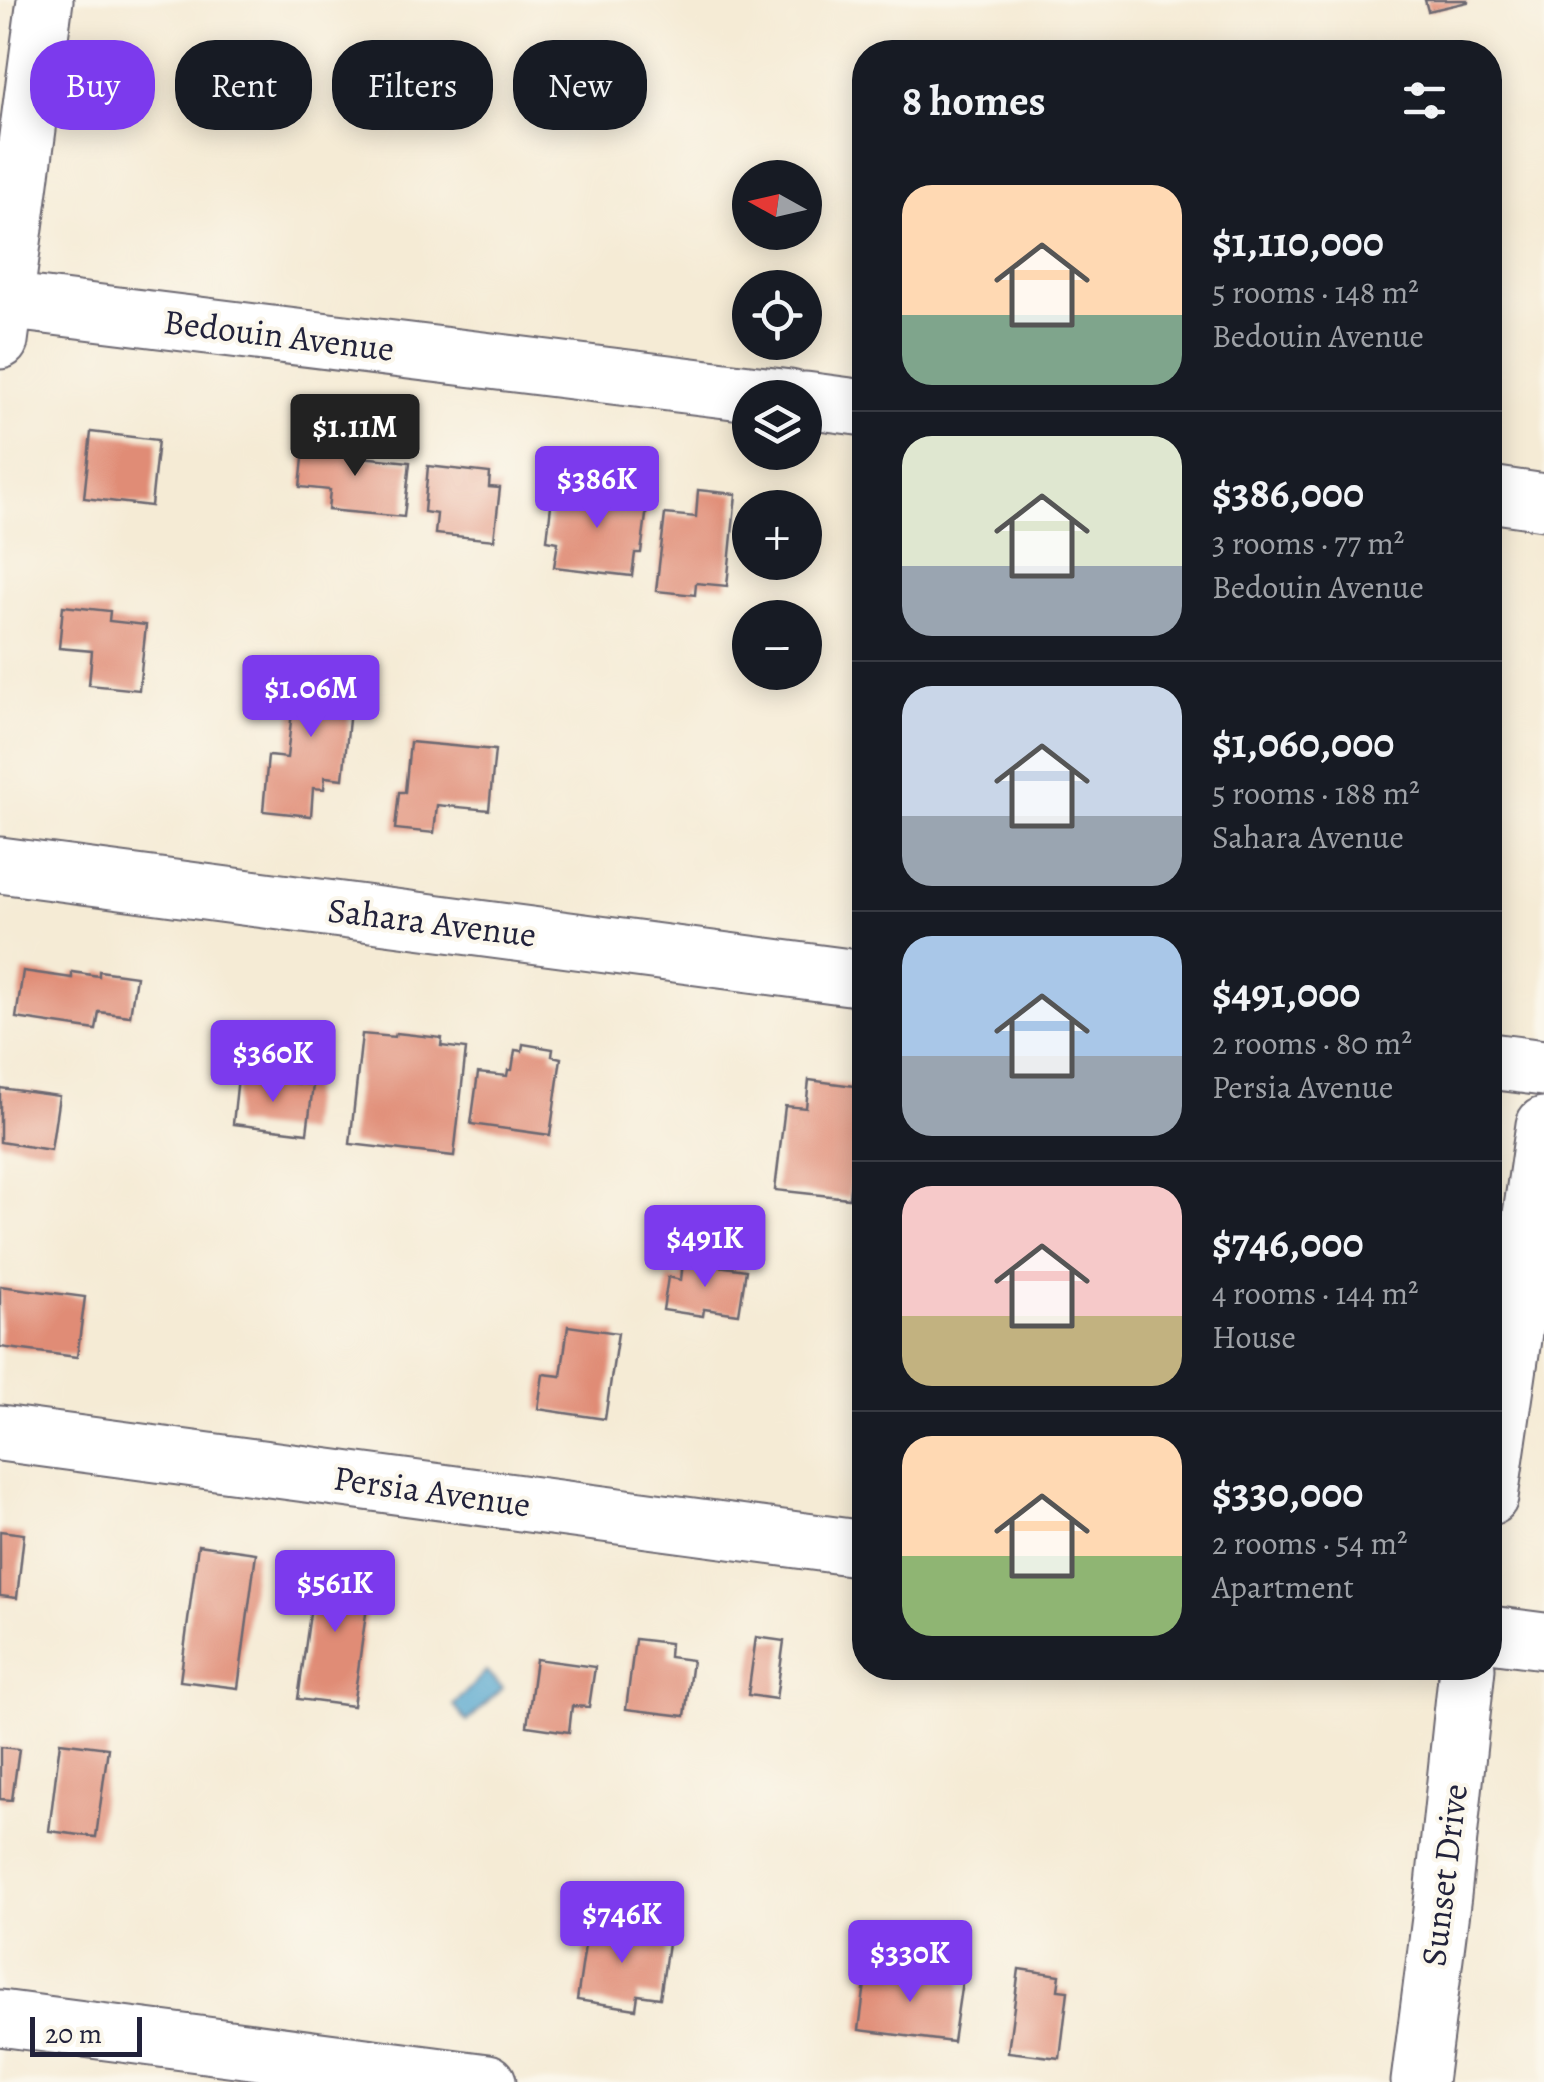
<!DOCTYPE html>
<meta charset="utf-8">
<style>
:root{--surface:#171b24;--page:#242831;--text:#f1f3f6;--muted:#9ea1a6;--line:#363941;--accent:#7c3aed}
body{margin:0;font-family:Alegreya,serif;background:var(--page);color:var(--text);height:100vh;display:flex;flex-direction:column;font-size:38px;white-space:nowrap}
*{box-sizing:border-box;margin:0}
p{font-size:32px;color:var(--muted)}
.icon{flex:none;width:55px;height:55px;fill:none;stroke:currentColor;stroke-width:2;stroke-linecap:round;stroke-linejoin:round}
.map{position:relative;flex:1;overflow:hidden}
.sheet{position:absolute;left:852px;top:40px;width:650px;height:1640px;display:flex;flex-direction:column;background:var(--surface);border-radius:40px;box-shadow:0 5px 25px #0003}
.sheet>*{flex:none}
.banner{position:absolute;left:30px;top:40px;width:672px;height:90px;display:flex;gap:20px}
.needle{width:65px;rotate:278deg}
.fabs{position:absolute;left:732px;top:160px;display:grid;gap:20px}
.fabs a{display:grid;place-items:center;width:90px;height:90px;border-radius:50%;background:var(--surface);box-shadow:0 5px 25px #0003;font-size:50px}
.scale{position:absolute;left:30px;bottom:25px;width:112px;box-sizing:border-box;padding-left:10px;border:5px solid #22223b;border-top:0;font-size:28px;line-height:35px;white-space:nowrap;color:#22223b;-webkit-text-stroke:8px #fbf7ec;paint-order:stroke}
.price{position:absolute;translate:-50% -85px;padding:0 22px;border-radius:10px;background:var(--accent);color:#fff;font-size:32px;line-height:65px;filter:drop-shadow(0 2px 5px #0008)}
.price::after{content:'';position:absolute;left:50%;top:60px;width:30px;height:22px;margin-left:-15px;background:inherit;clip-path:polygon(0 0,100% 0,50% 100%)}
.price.current{background:#222;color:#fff}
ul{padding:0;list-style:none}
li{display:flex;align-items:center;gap:30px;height:250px;padding:0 50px}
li+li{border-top:2px solid var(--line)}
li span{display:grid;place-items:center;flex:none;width:280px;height:200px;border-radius:30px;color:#555}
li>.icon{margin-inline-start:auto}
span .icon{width:120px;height:120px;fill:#fffc;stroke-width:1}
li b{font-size:42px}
h2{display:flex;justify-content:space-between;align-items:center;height:120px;padding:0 50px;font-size:42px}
.tag{padding:0 35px;border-radius:40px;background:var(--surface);box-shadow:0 5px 25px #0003;font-size:35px;line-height:90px}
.tag.current{background:var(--accent);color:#fff}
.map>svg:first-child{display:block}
.water{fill:#52a5cd;stroke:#3a6484;stroke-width:2.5}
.building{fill:#e08c76}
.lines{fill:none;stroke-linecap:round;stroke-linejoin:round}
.minor-casing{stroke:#6c6871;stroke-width:59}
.minor{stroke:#fff;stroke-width:55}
.labels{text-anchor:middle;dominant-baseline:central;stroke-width:8;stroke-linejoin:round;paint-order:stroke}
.street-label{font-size:35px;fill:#22223b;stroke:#fbf7ec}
</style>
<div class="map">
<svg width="1544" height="2082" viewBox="0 0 1544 2082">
<rect width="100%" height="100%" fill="#fbf7ec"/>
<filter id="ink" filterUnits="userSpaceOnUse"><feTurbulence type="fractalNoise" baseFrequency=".01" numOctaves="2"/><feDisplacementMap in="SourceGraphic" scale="20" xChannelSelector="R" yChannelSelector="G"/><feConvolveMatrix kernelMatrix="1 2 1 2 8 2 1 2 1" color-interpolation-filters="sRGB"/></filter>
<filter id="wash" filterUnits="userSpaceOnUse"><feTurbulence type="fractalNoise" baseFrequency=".0048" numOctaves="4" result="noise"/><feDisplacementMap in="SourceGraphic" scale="40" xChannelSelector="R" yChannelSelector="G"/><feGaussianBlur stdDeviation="2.25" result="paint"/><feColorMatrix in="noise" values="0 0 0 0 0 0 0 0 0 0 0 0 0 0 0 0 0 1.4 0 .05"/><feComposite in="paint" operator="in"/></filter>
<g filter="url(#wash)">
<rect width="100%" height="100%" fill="#f5ebd5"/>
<path class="water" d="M486,1671L502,1688L467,1722L454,1705Z"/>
<g id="blocks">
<path class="building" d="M1425,0H1467L1468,2L1428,11Z
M91,432L158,440L151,506L84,498Z
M305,438L344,442L352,456L410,462L404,517L328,510L330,490L300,487Z
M428,466L490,473L489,487L500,488L494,540L435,534L437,514L424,512Z
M553,488L648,500L641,553H635L632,576L554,567L558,542L547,540Z
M698,490L736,494L727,586L696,583L695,595L656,591L665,514L696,517Z
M63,606L110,611L109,621L146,625L139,690L89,685L92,651L59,648Z
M297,665L354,670L343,779L325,777L324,789L313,788L311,816L263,811L268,756L287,758Z
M410,742L495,750L489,810L437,805L434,833L395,829L399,792H405Z
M23,971L72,978V972L99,976V971L136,976L130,1016L99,1012L96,1030L16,1018Z
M396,1033L442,1038L441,1046L466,1049L454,1156L350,1144L362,1034L395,1037Z
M523,1044L553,1049L552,1056L561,1058L550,1135L471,1124L478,1073L507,1076L508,1070H512L515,1050L522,1051Z
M238,1077L313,1085L307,1133L233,1124Z
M809,1080L862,1087L849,1198L775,1190L785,1106L806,1108Z
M0,1088L59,1096L51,1150L0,1142Z
M683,1261L746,1270L739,1314L704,1309L703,1316L663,1310L668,1277L681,1280Z
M0,1286L85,1297L77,1357L0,1347Z
M568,1326L618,1333L605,1419L538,1409L543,1374L561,1376Z
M0,1531L24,1534L17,1598L0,1596Z
M198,1545L256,1553L238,1688L180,1681Z
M317,1564L372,1571L353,1706L298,1699Z
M756,1637L784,1641L776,1699L748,1695Z
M635,1639L670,1643L669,1657L692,1660L685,1716L626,1709Z
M536,1659L595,1667L589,1707L572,1706L569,1732L527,1726Z
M60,1742L108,1748L96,1837L49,1831Z
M0,1747L19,1749L12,1800L0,1799Z
M588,1925L669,1936L660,1998L638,1995L636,2009L577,2000Z
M867,1968L962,1981L953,2042L859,2030Z
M1019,1969L1060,1975L1058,1990L1068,1991L1060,2058L1008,2052Z"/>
</g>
</g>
<g filter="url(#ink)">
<use href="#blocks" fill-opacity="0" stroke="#6c6871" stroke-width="2.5"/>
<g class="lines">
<defs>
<path id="minor" d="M5,301L790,398
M0,341L45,0
M805,400L865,408
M1490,494L1544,502
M0,865L865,979
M1490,1061L1544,1068
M0,1433L865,1549
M1490,1497L1544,1125
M1490,1634L1544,1641
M0,2018L488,2082
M1419,2082L1443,1895L1467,1668"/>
</defs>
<use href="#minor" class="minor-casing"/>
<use href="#minor" class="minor"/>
</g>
</g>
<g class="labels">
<g class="street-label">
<text transform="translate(279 335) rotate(7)">Bedouin Avenue</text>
<text transform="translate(432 922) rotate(7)">Sahara Avenue</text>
<text transform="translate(432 1491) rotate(8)">Persia Avenue</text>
<text transform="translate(1444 1875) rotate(-83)">Sunset Drive</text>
</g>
</g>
</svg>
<div class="fabs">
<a><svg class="needle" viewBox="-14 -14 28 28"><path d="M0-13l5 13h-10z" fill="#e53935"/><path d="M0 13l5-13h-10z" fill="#9ea1a6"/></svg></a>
<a><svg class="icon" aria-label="locate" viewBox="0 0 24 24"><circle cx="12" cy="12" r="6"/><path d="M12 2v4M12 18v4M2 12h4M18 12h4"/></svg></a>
<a><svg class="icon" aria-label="layers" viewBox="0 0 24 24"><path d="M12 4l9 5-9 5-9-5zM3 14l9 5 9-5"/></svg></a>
<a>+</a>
<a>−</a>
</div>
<div class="scale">20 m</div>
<b class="price current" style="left:355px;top:479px">$1.11M</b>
<b class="price" style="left:597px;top:531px">$386K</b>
<b class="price" style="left:311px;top:740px">$1.06M</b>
<b class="price" style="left:273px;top:1105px">$360K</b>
<b class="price" style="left:705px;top:1290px">$491K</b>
<b class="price" style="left:335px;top:1635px">$561K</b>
<b class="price" style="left:622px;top:1966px">$746K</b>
<b class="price" style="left:910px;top:2005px">$330K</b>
<div class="banner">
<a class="tag current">Buy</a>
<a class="tag">Rent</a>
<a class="tag">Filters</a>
<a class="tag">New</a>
</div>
<section class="sheet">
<h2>8 homes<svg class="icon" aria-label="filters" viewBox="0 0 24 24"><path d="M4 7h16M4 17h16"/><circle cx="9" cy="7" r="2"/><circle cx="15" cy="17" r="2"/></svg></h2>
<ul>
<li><span style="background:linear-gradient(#ffd9b3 65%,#7fa58c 0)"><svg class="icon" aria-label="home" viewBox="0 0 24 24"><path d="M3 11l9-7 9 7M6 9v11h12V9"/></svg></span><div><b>$1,110,000</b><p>5 rooms · 148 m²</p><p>Bedouin Avenue</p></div></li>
<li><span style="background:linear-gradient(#dfe7d0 65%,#9aa5b1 0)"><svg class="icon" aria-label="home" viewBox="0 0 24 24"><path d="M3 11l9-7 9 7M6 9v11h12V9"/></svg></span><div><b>$386,000</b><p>3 rooms · 77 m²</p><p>Bedouin Avenue</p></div></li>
<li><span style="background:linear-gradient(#c9d6e8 65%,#9aa5b1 0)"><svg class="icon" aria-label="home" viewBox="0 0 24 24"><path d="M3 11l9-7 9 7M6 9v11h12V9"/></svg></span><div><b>$1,060,000</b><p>5 rooms · 188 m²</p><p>Sahara Avenue</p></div></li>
<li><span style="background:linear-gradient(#a9c7e8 60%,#9aa5b1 0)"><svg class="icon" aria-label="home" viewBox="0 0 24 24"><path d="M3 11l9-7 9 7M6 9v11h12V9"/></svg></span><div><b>$491,000</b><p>2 rooms · 80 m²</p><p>Persia Avenue</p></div></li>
<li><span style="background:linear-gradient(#f6c9c9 65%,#c2b280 0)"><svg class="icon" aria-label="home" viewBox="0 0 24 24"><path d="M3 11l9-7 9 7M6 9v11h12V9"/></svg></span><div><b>$746,000</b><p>4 rooms · 144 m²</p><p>House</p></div></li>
<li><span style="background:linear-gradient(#ffd9b3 60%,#8fb573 0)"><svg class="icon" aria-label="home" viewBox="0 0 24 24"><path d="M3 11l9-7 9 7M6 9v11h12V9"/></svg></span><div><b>$330,000</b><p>2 rooms · 54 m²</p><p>Apartment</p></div></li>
</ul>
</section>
</div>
